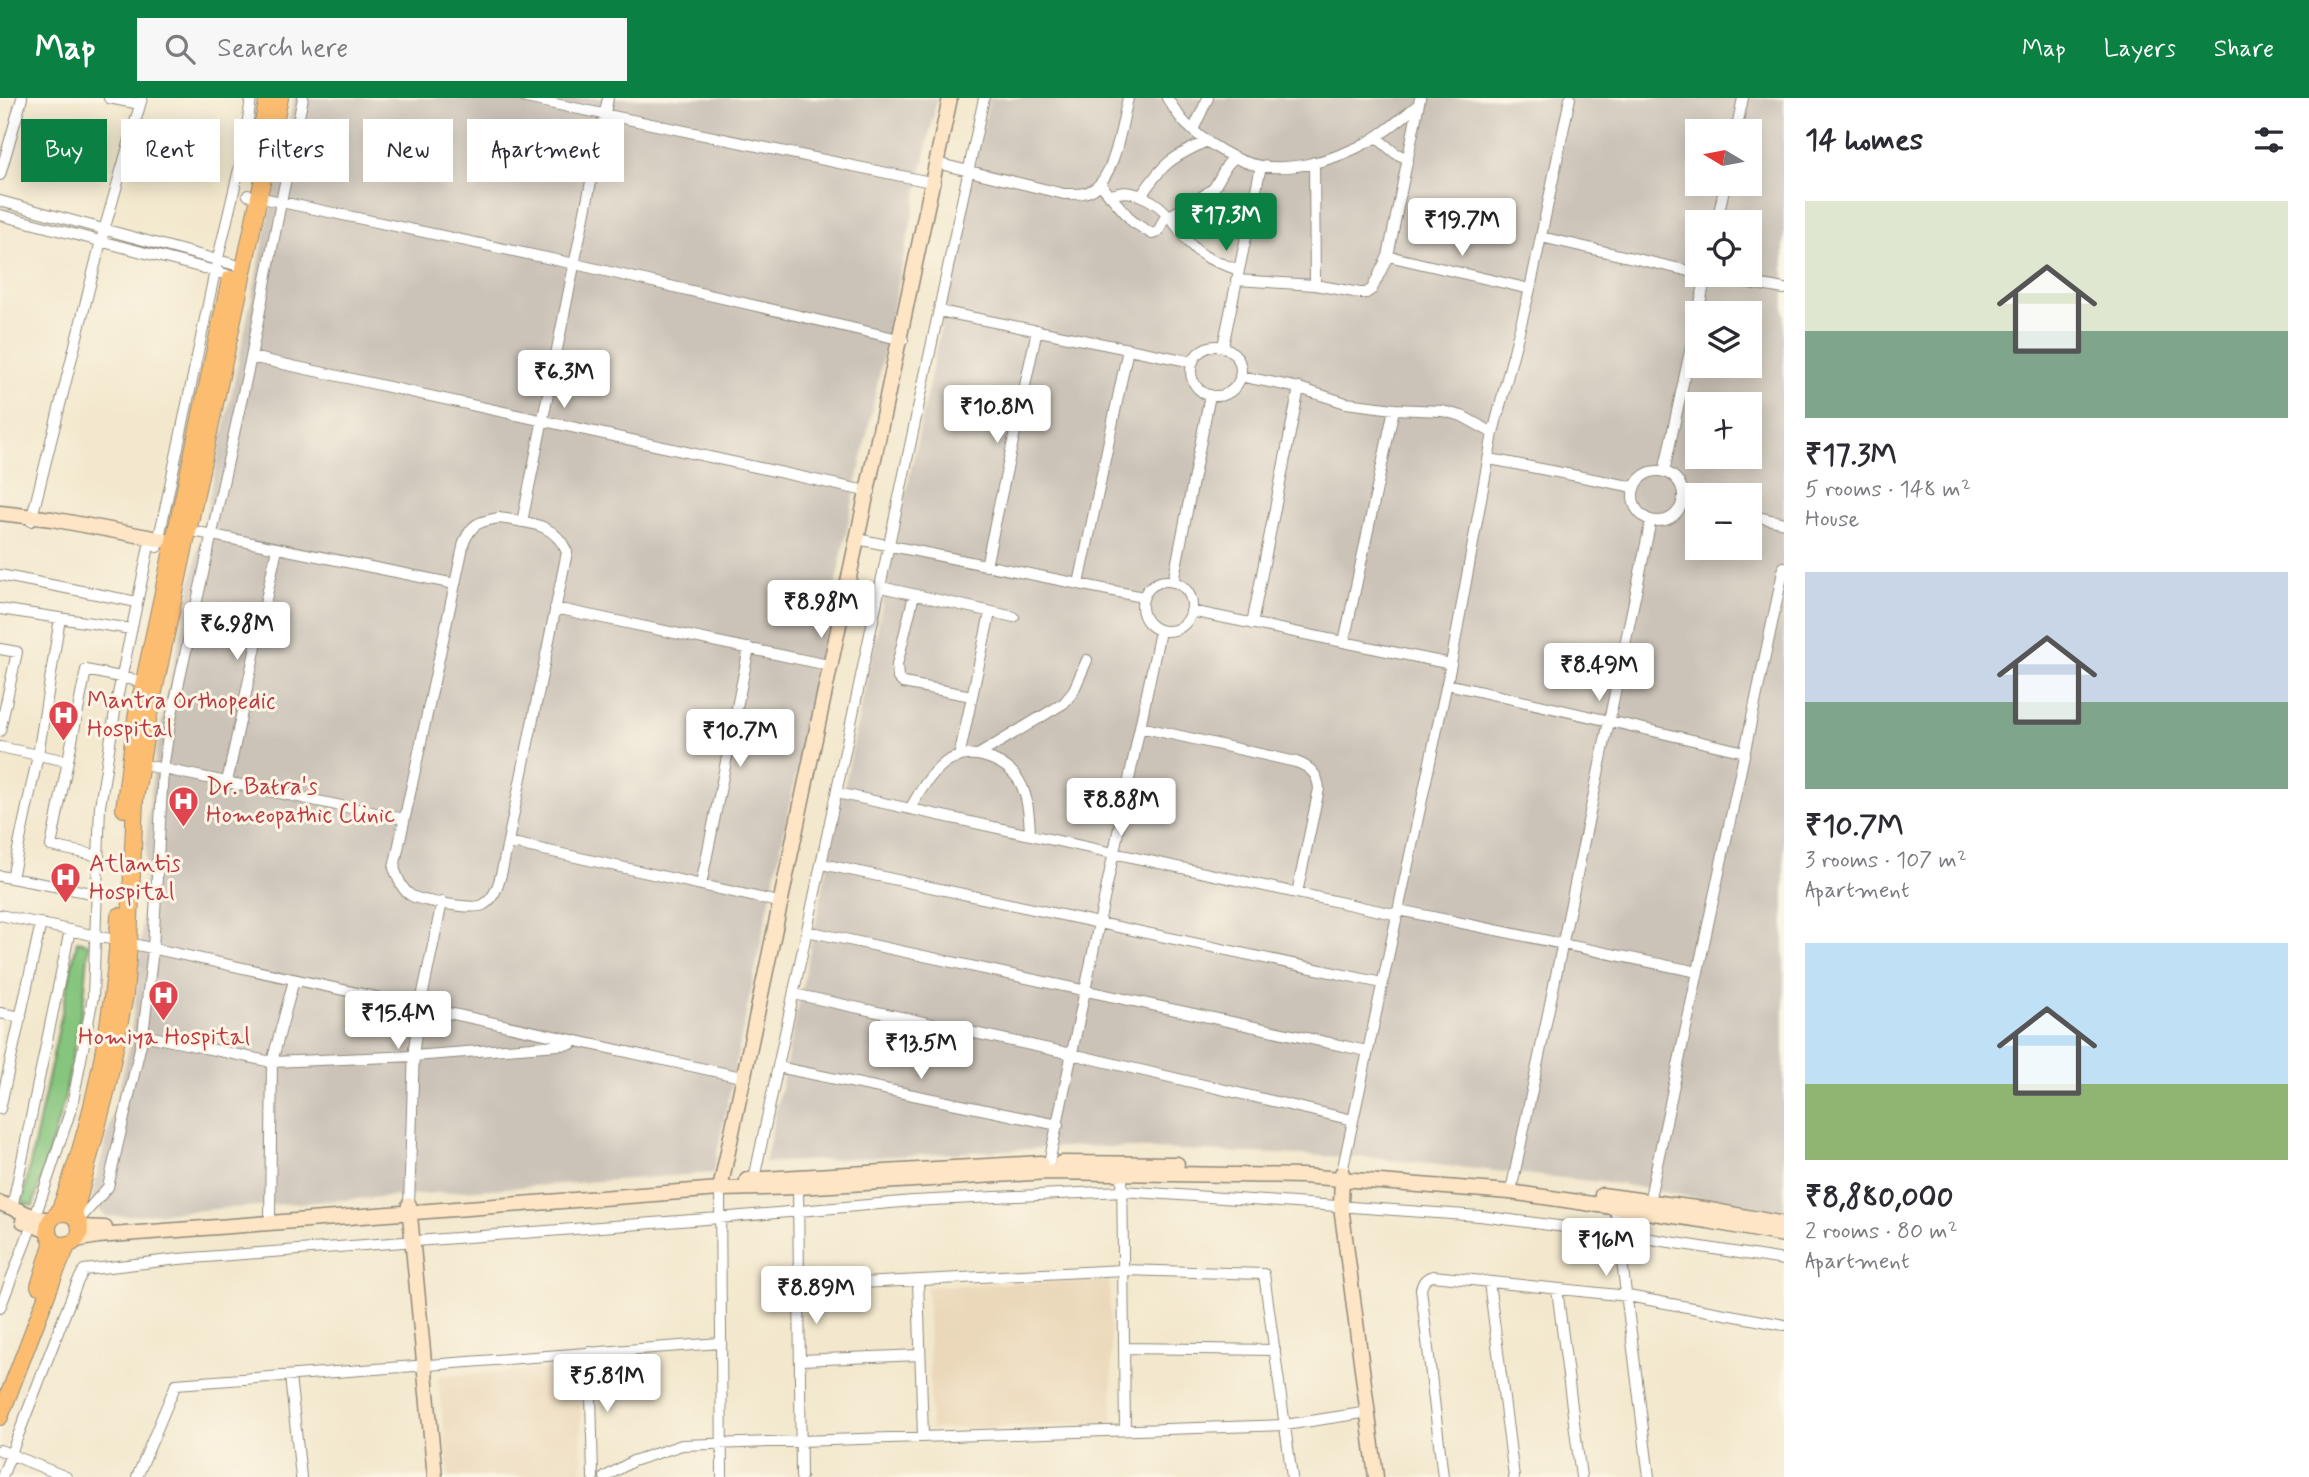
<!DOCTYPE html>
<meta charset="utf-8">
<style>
:root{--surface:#fff;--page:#f7f7f7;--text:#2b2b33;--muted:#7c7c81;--accent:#0b8043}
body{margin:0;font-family:Mynerve,sans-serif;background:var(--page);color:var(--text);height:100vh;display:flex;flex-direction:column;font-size:26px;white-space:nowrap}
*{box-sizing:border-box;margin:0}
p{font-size:23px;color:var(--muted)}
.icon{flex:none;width:38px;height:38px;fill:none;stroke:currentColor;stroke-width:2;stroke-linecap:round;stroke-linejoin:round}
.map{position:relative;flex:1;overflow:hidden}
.side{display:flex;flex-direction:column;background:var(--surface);width:525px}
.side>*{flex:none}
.guide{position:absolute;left:21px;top:21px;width:665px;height:63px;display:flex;gap:14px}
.needle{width:46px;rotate:280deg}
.buttons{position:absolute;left:1685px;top:21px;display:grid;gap:14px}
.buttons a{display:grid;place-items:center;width:77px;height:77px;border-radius:0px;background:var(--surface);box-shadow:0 4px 18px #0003;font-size:35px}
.price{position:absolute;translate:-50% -60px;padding:0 16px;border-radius:7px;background:#fff;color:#222;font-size:23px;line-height:46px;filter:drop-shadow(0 2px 4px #0008)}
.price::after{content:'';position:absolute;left:50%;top:42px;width:21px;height:16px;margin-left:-10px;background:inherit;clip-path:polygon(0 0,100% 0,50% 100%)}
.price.selected{background:var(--accent);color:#fff}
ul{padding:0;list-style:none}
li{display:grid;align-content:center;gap:14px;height:371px;padding:0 21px}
li span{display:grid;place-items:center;height:217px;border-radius:0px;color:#555}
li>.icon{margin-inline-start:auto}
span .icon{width:126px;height:126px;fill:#fffc;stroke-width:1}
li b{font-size:30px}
h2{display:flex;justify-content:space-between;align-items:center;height:84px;padding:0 21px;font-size:30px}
.pill{padding:0 24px;border-radius:0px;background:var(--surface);box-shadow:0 4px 18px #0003;font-size:24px;line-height:63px}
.pill.selected{background:var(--accent);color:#fff}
header{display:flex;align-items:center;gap:42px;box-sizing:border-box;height:98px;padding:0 35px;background:var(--accent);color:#fff}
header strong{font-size:33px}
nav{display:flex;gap:38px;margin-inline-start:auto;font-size:24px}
.search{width:490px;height:63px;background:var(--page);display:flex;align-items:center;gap:18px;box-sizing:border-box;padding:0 24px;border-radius:0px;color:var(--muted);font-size:26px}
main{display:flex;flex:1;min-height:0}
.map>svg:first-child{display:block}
.built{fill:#ebd8ba}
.industrial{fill:#cbc3b8;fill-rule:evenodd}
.green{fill:#85c57d;stroke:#587854;stroke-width:2}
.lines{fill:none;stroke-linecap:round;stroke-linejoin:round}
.street-casing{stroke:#8f8a7c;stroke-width:12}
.secondary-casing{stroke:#8f8a7c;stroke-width:17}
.primary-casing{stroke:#8f8a7c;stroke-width:18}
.street{stroke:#fff;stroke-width:10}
.secondary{stroke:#fee5c5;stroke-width:14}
.primary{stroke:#fcbd6f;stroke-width:16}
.labels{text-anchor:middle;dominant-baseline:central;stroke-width:6;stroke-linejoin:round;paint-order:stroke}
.health-label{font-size:24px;fill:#be3a42;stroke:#fcf5e5;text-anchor:start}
</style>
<header>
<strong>Map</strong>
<div class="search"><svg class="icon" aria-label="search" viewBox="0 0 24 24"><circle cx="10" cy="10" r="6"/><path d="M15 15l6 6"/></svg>Search here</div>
<nav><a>Map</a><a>Layers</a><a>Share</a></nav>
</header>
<main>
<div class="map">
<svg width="1784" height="1379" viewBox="0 0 1784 1379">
<rect width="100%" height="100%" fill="#fcf5e5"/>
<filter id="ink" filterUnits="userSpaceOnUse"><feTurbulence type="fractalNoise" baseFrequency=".0143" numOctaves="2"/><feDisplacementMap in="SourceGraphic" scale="14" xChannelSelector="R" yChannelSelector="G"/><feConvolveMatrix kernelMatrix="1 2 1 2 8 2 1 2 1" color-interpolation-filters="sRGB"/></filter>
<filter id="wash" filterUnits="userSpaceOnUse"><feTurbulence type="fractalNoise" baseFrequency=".00686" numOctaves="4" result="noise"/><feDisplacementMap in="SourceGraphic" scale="28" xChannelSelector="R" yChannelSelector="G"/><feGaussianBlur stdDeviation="1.57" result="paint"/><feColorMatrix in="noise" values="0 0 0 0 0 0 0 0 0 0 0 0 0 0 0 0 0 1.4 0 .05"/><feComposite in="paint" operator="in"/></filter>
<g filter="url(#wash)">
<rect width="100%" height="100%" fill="#f3e8cd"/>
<path class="built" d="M1109,1182L1113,1325L931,1331L927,1188Z
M580,1269L582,1379H449L438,1278Z"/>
<path class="industrial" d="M294,0H937L713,1075L106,1119L91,1102L128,955L138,884L148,716L157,647Z
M989,0H1784V1116L1619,1086L1371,1060L1083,1048L765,1065ZM1698,33H1750V86H1698ZM1698,124H1750V177H1698ZM1698,215H1750V268H1698ZM1698,306H1750V359H1698ZM1698,397H1750V450H1698Z"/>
<path class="green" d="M77,843L89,846L84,899L64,1003L33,1108L22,1105Z"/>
</g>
<g filter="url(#ink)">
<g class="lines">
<defs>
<path id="street" d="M109,0L140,6
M526,0L935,85
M1167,0C1173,9 1179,19 1186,26C1203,43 1237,65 1261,68C1291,73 1329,63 1356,50C1379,40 1399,22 1418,7
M1193,32L1208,0
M1736,33L1743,0
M1376,39L1395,55L1408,61
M1314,64L1315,187
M936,65L1064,96C1074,96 1083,97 1092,92C1115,80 1122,24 1128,0
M0,77L22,0
M1101,87L1133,124L1152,136L1158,134L1164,121L1197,102L1214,90L1227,67L1235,59
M248,97L575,166L903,242
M1110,98C1121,93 1129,93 1141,98C1175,111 1178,141 1203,157C1213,164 1227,167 1238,172
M1141,98C1164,64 1171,60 1207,43
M0,103L243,169
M0,117L215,173L237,180
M1175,123L1246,135
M1717,124L1725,86
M1541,139L1698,175
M1388,158L1530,191
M1705,177L1784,191
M1236,182L1315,187L1360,195H1366L1372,191L1388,158L1420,0
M939,213L1193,264
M1698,215L1706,177
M1223,248L1261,68
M1191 273a25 25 0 1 1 50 0a25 25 0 1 1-50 0Z
M251,259L870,394
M1240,278L1299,290L1346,305L1394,311L1442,313L1462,318L1493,335
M1490,361L1634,389
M1633 398a25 25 0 1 1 50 0a25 25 0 1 1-50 0Z
M1664,374L1698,216
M1682,403L1698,406
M1750,417L1784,425
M499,420C528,425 554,424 567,454L503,768C500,782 496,800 483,807C473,812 422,803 412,798C402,793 398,780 394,770L464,444C473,424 479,424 499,420Z
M31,423L101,143L142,0
M522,424L608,0
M188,432L455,486
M857,441L1143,499
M157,449L215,173L244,50L251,0
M986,468L1037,232
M0,477L137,504
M1142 508a25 25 0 1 1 50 0a25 25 0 1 1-50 0Z
M1173,484L1210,297
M1079,486L1128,251
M881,489L1014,519
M914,497L897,567L898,580L903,585L972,598
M555,510L833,568
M0,511L131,531
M1191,513L1451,566
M1252,526L1299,290
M1344,544L1394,311
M0,551L17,554L0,633
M1447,586L1745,654
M1140,629L1296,664C1310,669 1318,676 1319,691L1297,795
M0,649L67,663
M978,657L1064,605L1073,594L1087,562
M959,659L990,515
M140,666L404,721
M227,684L277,450
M837,695L1398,817
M910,711C920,693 929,677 946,664C955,658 971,655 982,658C1024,669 1029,698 1030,737
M508,744L783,805
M99,758L51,748L86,572L144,584
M822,766L1382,885
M0,778L97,796
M12,780L38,657L60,520
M701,787L749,550
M1399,812L1698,874
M0,817L746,980
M807,833L1367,953
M794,896L1072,956L1353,1022
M0,915L21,919
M143,937L272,964L294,882
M778,969L1058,1027
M0,1011L41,825
M1049,1065L1160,533
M1122,1070L1125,1332
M1342,1074L1451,566L1493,335L1530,191L1570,0
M754,1081L984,0
M798,1086L801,1379
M1512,1088L1651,422
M720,1091L722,1379
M1649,1104L1784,469
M409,1107L414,950L420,909L442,804
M1615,1107L1649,1379
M12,1110L70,832
M270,1118L272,964L414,958L571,946
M78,1123L108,1089L143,937L153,851L163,671L170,625L251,259L281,104L303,0
M918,1183L923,1339
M1489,1184L1514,1379
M800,1188L1123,1172L1264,1176L1292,1379
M1557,1191L1581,1379
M0,1210L35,1119L72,1008L93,899L100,708L117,601L149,448
M1124,1250L1275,1252
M590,1254L593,1379
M801,1262L920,1257
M290,1278L301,1379
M0,1352L66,1379
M2,1379L77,1185L84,1172L179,1161L719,1120L913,1103L1122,1093L1480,1118L1619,1136L1784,1162
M137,1379L176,1286L720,1245
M605,1379L633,1363L682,1347L1285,1327L1369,1314
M1443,1379L1421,1191C1423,1184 1425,1180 1433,1178L1628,1198L1784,1227"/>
<path id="secondary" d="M0,415L52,421L185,446
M1061,1065L1177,1066
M1342,1075L1341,1108L1376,1379
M747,1082L1041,1065
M720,1091L950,0
M1602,1097L1710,1112L1784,1126
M0,1105L35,1119L50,1122
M409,1107L435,1379
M23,1123L48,1133
M80,1129L105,1130
M76,1142L98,1138L720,1091L799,1089L1048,1074L1302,1078L1510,1094L1708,1123L1784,1137"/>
<path id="primary" d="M254,67L268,0
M124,711L136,620L230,181
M48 1131a16 16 0 1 1 32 0a16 16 0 1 1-32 0Z
M58,1116C94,1025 115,915 119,818
M74,1118L107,991L125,897L129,846L135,702L148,622L280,0
M39,1188L53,1143
M0,1319L54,1178L68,1146"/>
</defs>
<use href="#street" class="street-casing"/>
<use href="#secondary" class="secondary-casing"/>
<use href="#primary" class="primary-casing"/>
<use href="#street" class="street"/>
<use href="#secondary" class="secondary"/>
<use href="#primary" class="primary"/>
</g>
</g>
<defs>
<symbol id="hospital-pin" viewBox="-11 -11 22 30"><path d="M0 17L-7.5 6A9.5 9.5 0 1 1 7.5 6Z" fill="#e0444e" stroke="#fcf5e5"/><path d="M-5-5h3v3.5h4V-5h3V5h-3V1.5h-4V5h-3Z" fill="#fff"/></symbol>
</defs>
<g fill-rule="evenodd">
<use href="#hospital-pin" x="46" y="600" width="35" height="47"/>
<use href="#hospital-pin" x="166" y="686" width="35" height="47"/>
<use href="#hospital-pin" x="48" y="762" width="35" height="47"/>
<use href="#hospital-pin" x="146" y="880" width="35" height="47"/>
</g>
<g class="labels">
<g class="health-label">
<text x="87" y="603">Mantra Orthopedic<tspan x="87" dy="28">Hospital</tspan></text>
<text x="206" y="689">Dr. Batra's<tspan x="206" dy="28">Homeopathic Clinic</tspan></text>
<text x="89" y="766">Atlantis<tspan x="89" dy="28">Hospital</tspan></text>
<text x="164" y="939" text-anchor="middle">Homiya Hospital</text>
</g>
</g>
</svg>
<div class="buttons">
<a><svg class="needle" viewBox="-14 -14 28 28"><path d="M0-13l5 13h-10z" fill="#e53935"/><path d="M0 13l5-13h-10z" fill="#7c7c81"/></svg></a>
<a><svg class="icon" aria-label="locate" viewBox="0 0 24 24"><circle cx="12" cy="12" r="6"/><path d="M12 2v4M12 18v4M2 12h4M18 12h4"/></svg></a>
<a><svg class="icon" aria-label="layers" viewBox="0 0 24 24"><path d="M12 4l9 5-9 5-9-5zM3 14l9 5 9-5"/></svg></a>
<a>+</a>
<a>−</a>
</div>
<b class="price selected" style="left:1226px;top:155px">₹17.3M</b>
<b class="price" style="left:1462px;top:160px">₹19.7M</b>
<b class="price" style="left:564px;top:312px">₹6.3M</b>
<b class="price" style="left:997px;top:347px">₹10.8M</b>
<b class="price" style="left:821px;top:542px">₹8.98M</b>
<b class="price" style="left:237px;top:564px">₹6.98M</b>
<b class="price" style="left:1599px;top:605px">₹8.49M</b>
<b class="price" style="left:740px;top:671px">₹10.7M</b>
<b class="price" style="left:1121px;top:740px">₹8.88M</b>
<b class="price" style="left:398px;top:953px">₹15.4M</b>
<b class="price" style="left:921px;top:983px">₹13.5M</b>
<b class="price" style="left:1606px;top:1180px">₹16M</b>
<b class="price" style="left:816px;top:1228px">₹8.89M</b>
<b class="price" style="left:607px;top:1316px">₹5.81M</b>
<div class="guide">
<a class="pill selected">Buy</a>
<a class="pill">Rent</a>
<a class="pill">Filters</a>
<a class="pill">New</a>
<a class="pill">Apartment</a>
</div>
</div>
<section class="side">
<h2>14 homes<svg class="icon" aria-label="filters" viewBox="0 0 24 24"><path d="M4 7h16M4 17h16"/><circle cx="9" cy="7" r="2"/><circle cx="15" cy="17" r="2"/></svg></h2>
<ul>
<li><span style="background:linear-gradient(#dfe7d0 60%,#7fa58c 0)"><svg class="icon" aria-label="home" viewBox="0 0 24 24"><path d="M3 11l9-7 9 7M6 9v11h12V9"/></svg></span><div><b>₹17.3M</b><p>5 rooms · 148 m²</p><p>House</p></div></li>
<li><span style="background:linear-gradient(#c9d6e8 60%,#7fa58c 0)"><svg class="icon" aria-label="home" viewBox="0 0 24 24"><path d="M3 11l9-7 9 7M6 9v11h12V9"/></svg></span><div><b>₹10.7M</b><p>3 rooms · 107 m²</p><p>Apartment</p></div></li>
<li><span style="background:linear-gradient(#bfe0f5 65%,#8fb573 0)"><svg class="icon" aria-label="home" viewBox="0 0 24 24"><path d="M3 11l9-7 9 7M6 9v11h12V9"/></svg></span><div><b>₹8,880,000</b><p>2 rooms · 80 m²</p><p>Apartment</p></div></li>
</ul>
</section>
</main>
